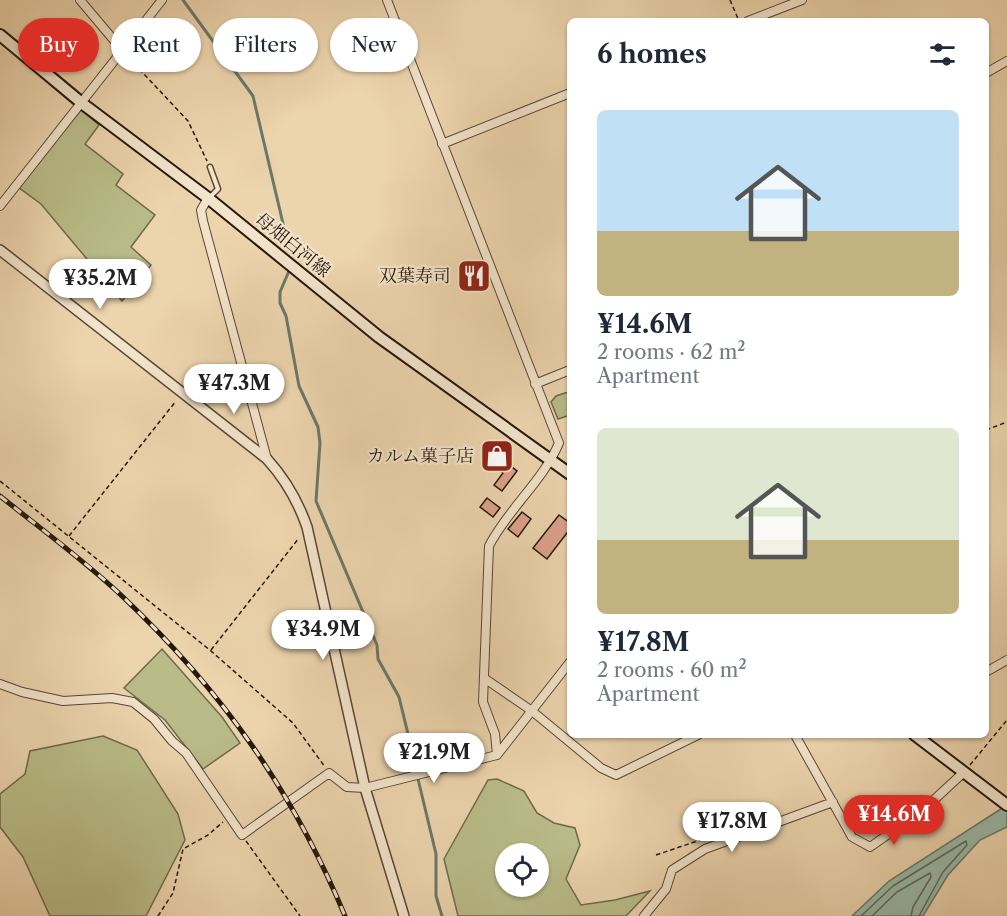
<!DOCTYPE html>
<meta charset="utf-8">
<style>
:root{--surface:#fff;--page:#f2f2f3;--text:#1f2937;--muted:#747a83;--accent:#d93025}
body{margin:0;font-family:"Libre Caslon Text","Noto Serif JP",serif;background:var(--page);color:var(--text);height:100vh;display:flex;flex-direction:column;font-size:22px;white-space:nowrap}
*{box-sizing:border-box;margin:0}
p{font-size:20px;color:var(--muted)}
.icon{flex:none;width:33px;height:33px;fill:none;stroke:currentColor;stroke-width:2;stroke-linecap:round;stroke-linejoin:round}
.map{position:relative;flex:1;overflow:hidden}
.details{position:absolute;left:567px;top:18px;width:422px;height:720px;display:flex;flex-direction:column;background:var(--surface);border-radius:9px;box-shadow:0 2px 4px #0004}
.details>*{flex:none}
.hud{position:absolute;left:18px;top:18px;width:459px;height:54px;display:flex;gap:12px}
.fabs{position:absolute;left:495px;top:843px;display:grid;gap:12px}
.fabs a{display:grid;place-items:center;width:54px;height:54px;border-radius:50%;background:var(--surface);box-shadow:0 2px 4px #0004;font-size:30px}
.price{position:absolute;translate:-50% -51px;padding:0 14px;border-radius:21px;background:#fff;color:#222;font-size:20px;line-height:39px;filter:drop-shadow(0 2px 3px #0008)}
.price::after{content:'';position:absolute;left:50%;top:36px;width:18px;height:14px;margin-left:-9px;background:inherit;clip-path:polygon(0 0,100% 0,50% 100%)}
.price.active{background:var(--accent);color:#fff}
ul{padding:0;list-style:none}
li{display:grid;align-content:center;gap:12px;height:318px;padding:0 30px}
li span{display:grid;place-items:center;height:186px;border-radius:9px;color:#555}
li>.icon{margin-inline-start:auto}
span .icon{width:108px;height:108px;fill:#fffc;stroke-width:1}
li b{font-size:26px}
h2{display:flex;justify-content:space-between;align-items:center;height:72px;padding:0 30px;font-size:26px}
.pill{padding:0 21px;border-radius:27px;background:var(--surface);box-shadow:0 2px 4px #0004;font-size:21px;line-height:54px}
.pill.active{background:var(--accent);color:#fff}
.map>svg:first-child{display:block}
.green{fill:#b9bc89;stroke:#6e6a4c;stroke-width:1.5;fill-rule:evenodd}
.water{fill:#99b8a8;stroke:#6a786a;stroke-width:1.5}
.lines{fill:none;stroke-linecap:round;stroke-linejoin:round}
.shore{stroke:#5e685b;stroke-width:1.5}
.stream{stroke:#6a786a;stroke-width:3}
.building{fill:#dca18a;stroke:#24180e;stroke-width:1.5}
.service-casing{stroke:#564736;stroke-width:7}
.minor-casing{stroke:#564736;stroke-width:10}
.tertiary-casing{stroke:#564736;stroke-width:12}
.secondary-casing{stroke:#24180e;stroke-width:14}
.path{stroke:#24180e;stroke-width:1.5;stroke-dasharray:4.5 3;stroke-linecap:butt}
.service{stroke:#f3e3ca;stroke-width:4}
.minor{stroke:#f3e3ca;stroke-width:8}
.tertiary{stroke:#f3e3ca;stroke-width:9}
.secondary{stroke:#f3e3ca;stroke-width:10}
.rail-casing{stroke:#24180e;stroke-width:5}
.rail{stroke:#f3e3ca;stroke-width:3;stroke-dasharray:9;stroke-linecap:butt}
.labels{text-anchor:middle;dominant-baseline:central;stroke-width:4.5;stroke-linejoin:round;paint-order:stroke}
.street-label{font-size:18px;fill:#24180e;stroke:#f3e3ca}
.poi-label{font-size:18px;fill:#24180e;stroke:#f3e3ca;text-anchor:end}
</style>
<div class="map">
<svg width="1007" height="916" viewBox="0 0 1007 916">
<rect width="100%" height="100%" fill="#ecd4ad"/>
<filter id="stains"><feTurbulence type="fractalNoise" baseFrequency=".00333" numOctaves="4"/><feColorMatrix values="0 0 0 0 .2 0 0 0 0 .09 0 0 0 0 .02 0 0 0 .5 -.17"/></filter>
<radialGradient id="worn" r=".72"><stop offset=".6" stop-color="#630" stop-opacity="0"/><stop offset="1" stop-color="#630" stop-opacity=".3"/></radialGradient>
<path class="green" d="M81,110L99,125L85,144L123,174L116,185L155,215L131,247L151,265L122,301L41,204L18,187Z
M568,392L570,415L558,419L551,402L556,396Z
M162,649L222,717L240,743L203,769L165,720L124,688Z
M103,736L137,750L178,814L185,840L146,916H50L23,857L0,827V794L25,774L30,751Z
M497,779L524,791L537,813L554,823L575,828L580,845L566,879L581,905L615,900L650,891L626,916H458L444,859L488,780ZM506,854H538V886H506Z"/>
<path class="water" d="M1007,805V827L980,840L948,875L923,916H852L889,881Z"/>
<g class="lines">
<path class="shore" d="M861,916L893,886L966,841L967,845L943,872L919,916
M872,916L897,892L930,873L931,877L913,907L911,916"/>
<path class="stream" d="M183,0L253,96L289,249
M289,271L280,292V303L286,316L299,386L318,427L320,443L316,501L377,645L378,659L399,697L417,771
M418,779L436,854V896L442,916"/>
</g>
<path class="building" d="M495,447L507,455L503,460L517,471L502,491L494,485L503,473L486,461Z
M487,498L500,508L493,517L480,507Z
M522,512L531,519L518,537L508,529Z
M559,515L570,523V529L547,559L533,548Z"/>
<g class="lines">
<defs>
<path id="service" d="M209,198L218,189L210,167"/>
<path id="minor" d="M80,0L123,51
M387,0L559,443C543,481 508,509 489,546L483,702L495,734L497,755
M748,21L802,0
M986,73L1007,61
M442,144L570,93
M208,198L201,210L203,221L267,459
M0,206L162,0
M535,384L570,370
M986,672L1007,660
M484,678L532,711L601,768L616,775L698,735
M0,684L22,692L63,701L112,698L133,702L154,719L172,741L186,753L242,835L329,773L347,787L365,788L497,755L570,662
M795,735L852,837L870,847L923,810L964,772
M644,916L666,889L672,870L705,849L833,802"/>
<path id="tertiary" d="M0,250L267,459C286,480 298,501 307,527L365,788L404,916"/>
<path id="secondary" d="M0,35L83,104L208,198L379,337L570,474
M915,735L1007,805"/>
</defs>
<use href="#service" class="service-casing"/>
<use href="#minor" class="minor-casing"/>
<use href="#tertiary" class="tertiary-casing"/>
<use href="#secondary" class="secondary-casing"/>
<path class="path" d="M730,0L739,21
M129,58L188,121L207,161
M986,430L1007,422
M0,481L211,651L293,723L325,767
M69,536L176,401
M211,650L299,538
M970,765L1007,720
M246,841L300,916
M656,855L712,836
M158,916L173,893L183,849L208,835L223,822"/>
<use href="#service" class="service"/>
<use href="#minor" class="minor"/>
<use href="#tertiary" class="tertiary"/>
<use href="#secondary" class="secondary"/>
<defs>
<path id="rail" d="M0,496C41,529 85,561 123,597C221,690 293,791 345,916"/>
</defs>
<use href="#rail" class="rail-casing"/>
<use href="#rail" class="rail"/>
</g>
<defs>
<symbol id="restaurant-square" viewBox="-11 -11 22 22"><rect x="-9" y="-9" width="18" height="18" rx="4" fill="#8f2418" stroke="#f3e3ca"/><path d="M-5-6h1v4h1v-4h1v4h1v-4h1v5L-1.5 .5V6h-2V.5L-5-1ZM5-6V6H3V1.5H1.5Q1.5-4 5-6Z" fill="#fff"/></symbol>
<symbol id="shop-square" viewBox="-11 -11 22 22"><rect x="-9" y="-9" width="18" height="18" rx="4" fill="#8f2418" stroke="#f3e3ca"/><path d="M-5-2.5h2.3a2.7 3.5 0 0 1 5.4 0H5L5.5 6h-11ZM-1.5-2.5h3a1.5 2.3 0 0 0-3 0Z" fill="#fff"/></symbol>
</defs>
<g fill-rule="evenodd">
<use href="#restaurant-square" x="455" y="257" width="38" height="38"/>
<use href="#shop-square" x="478" y="437" width="38" height="38"/>
</g>
<g class="labels">
<g class="street-label">
<text transform="translate(293 245) rotate(39)">母畑白河線</text>
</g>
<g class="poi-label">
<text x="451" y="276">双葉寿司</text>
<text x="474" y="456">カルム菓子店</text>
</g>
</g>
<rect width="100%" height="100%" filter="url(#stains)"/>
<rect width="100%" height="100%" fill="url(#worn)"/>
</svg>
<div class="fabs">
<a><svg class="icon" aria-label="locate" viewBox="0 0 24 24"><circle cx="12" cy="12" r="6"/><path d="M12 2v4M12 18v4M2 12h4M18 12h4"/></svg></a>
</div>
<b class="price" style="left:100px;top:310px">¥35.2M</b>
<b class="price" style="left:234px;top:415px">¥47.3M</b>
<b class="price" style="left:323px;top:661px">¥34.9M</b>
<b class="price" style="left:434px;top:784px">¥21.9M</b>
<b class="price active" style="left:894px;top:846px">¥14.6M</b>
<b class="price" style="left:732px;top:853px">¥17.8M</b>
<div class="hud">
<a class="pill active">Buy</a>
<a class="pill">Rent</a>
<a class="pill">Filters</a>
<a class="pill">New</a>
</div>
<section class="details">
<h2>6 homes<svg class="icon" aria-label="filters" viewBox="0 0 24 24"><path d="M4 7h16M4 17h16"/><circle cx="9" cy="7" r="2"/><circle cx="15" cy="17" r="2"/></svg></h2>
<ul>
<li><span style="background:linear-gradient(#bfe0f5 65%,#c2b280 0)"><svg class="icon" aria-label="home" viewBox="0 0 24 24"><path d="M3 11l9-7 9 7M6 9v11h12V9"/></svg></span><div><b>¥14.6M</b><p>2 rooms · 62 m²</p><p>Apartment</p></div></li>
<li><span style="background:linear-gradient(#dfe7d0 60%,#c2b280 0)"><svg class="icon" aria-label="home" viewBox="0 0 24 24"><path d="M3 11l9-7 9 7M6 9v11h12V9"/></svg></span><div><b>¥17.8M</b><p>2 rooms · 60 m²</p><p>Apartment</p></div></li>
</ul>
</section>
</div>
